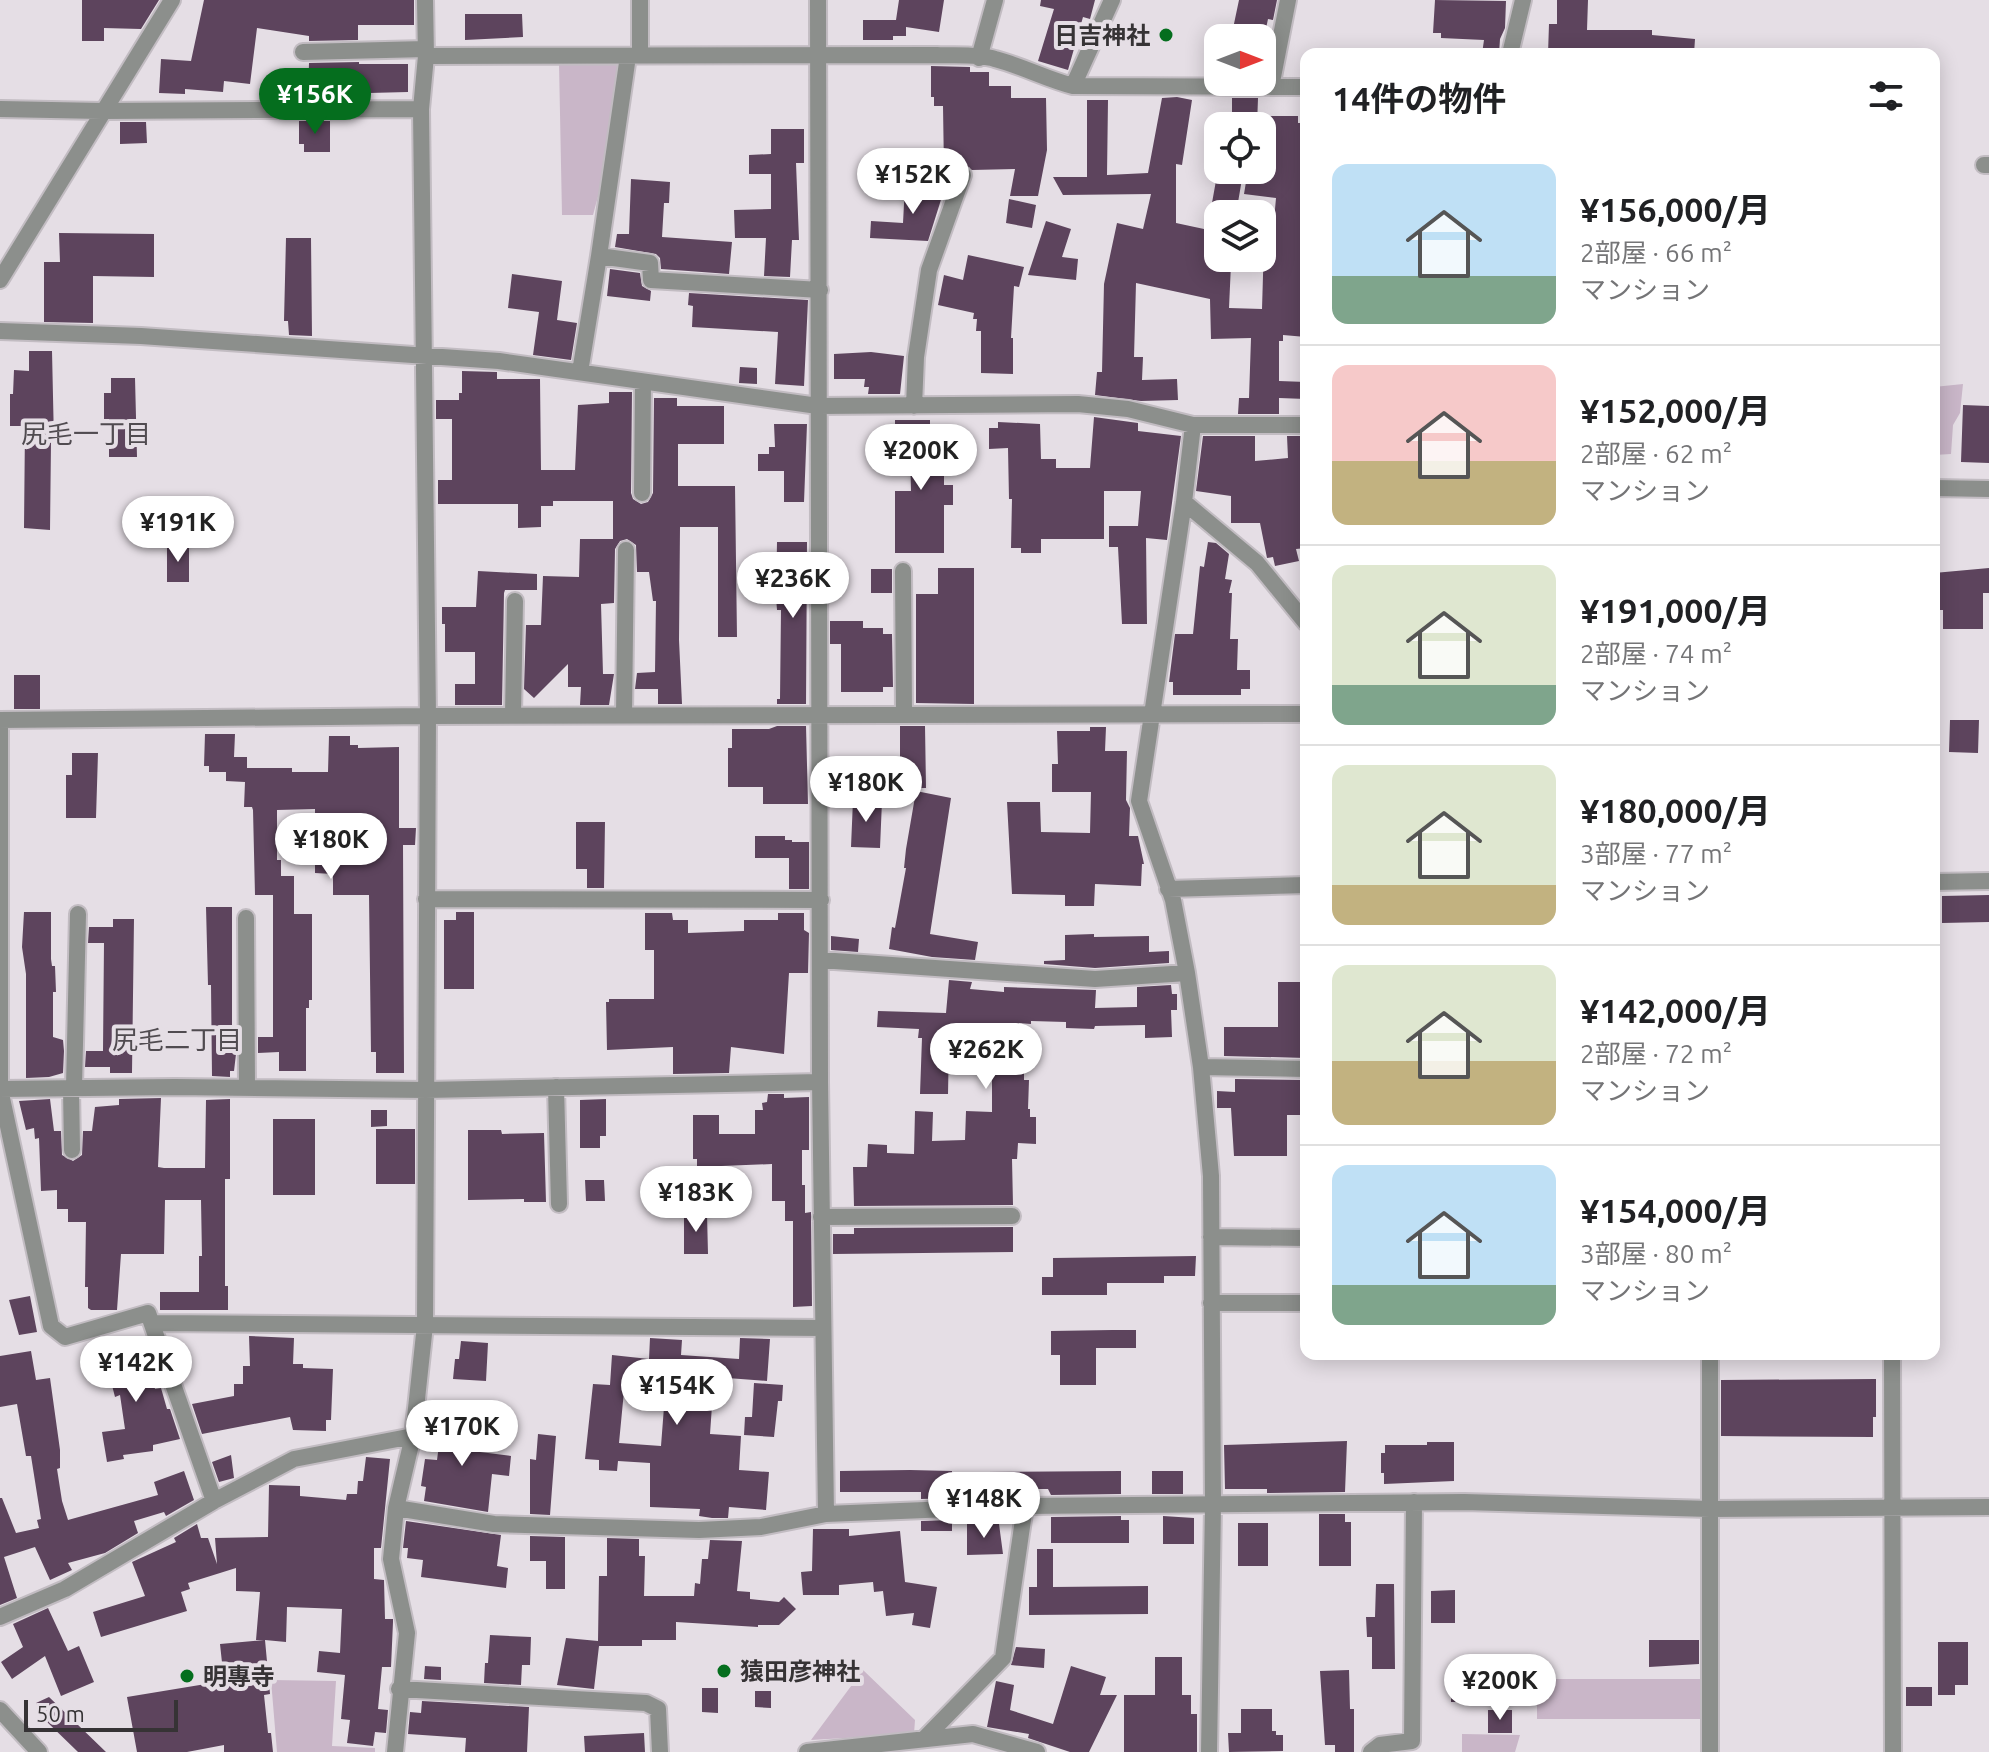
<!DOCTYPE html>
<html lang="ja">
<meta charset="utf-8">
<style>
:root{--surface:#fff;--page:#f6f6f6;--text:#202124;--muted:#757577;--line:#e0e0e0;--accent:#056e1e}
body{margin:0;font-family:Ubuntu,"Noto Sans JP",sans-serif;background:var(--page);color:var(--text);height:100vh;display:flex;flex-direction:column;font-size:30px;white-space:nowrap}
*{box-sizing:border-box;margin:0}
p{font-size:26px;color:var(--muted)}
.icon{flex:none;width:44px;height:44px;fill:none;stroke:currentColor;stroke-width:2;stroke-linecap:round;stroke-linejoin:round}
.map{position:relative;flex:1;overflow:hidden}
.details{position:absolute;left:1300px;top:48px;width:640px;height:1312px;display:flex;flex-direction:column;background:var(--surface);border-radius:16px;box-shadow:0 4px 20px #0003}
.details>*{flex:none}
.needle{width:52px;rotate:90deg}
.tools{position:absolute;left:1204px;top:24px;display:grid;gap:16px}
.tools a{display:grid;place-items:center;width:72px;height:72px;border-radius:16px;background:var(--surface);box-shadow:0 4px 20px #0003;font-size:40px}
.scale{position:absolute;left:24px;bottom:20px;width:154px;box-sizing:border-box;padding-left:8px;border:4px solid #363335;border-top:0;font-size:22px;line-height:28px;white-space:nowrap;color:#363335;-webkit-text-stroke:6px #e5dee5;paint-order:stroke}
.price{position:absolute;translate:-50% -68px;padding:0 18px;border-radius:28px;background:#fff;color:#222;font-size:26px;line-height:52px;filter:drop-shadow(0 2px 4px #0008)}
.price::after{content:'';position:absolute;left:50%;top:48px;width:24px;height:18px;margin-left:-12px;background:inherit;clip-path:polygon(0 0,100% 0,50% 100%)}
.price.active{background:var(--accent);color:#fff}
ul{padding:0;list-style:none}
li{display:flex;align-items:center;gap:24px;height:200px;padding:0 32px}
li+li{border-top:2px solid var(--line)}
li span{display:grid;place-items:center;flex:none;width:224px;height:160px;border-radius:16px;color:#555}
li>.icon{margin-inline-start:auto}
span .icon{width:96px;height:96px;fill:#fffc;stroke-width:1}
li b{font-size:34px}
h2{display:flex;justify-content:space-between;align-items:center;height:96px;padding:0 32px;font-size:34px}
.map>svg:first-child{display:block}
.green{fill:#c9b6c8}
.building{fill:#5d445d;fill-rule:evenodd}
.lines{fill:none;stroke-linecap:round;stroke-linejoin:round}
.street-casing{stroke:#c2bcc2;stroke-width:20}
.street{stroke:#8c8f8c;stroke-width:16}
.poi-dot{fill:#056e1e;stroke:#e5dee5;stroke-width:3}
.labels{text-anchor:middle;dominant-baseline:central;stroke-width:8;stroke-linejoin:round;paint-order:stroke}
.poi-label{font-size:24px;font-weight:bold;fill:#363335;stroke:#e5dee5;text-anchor:start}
.neighbourhood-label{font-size:26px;fill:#504b50;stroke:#e5dee5}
</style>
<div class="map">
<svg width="1989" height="1752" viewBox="0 0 1989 1752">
<rect width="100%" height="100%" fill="#e5dee5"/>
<path class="green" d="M559,63H611L618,66L600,189L593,215H562Z
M1963,384L1960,413L1953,425L1951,454L1934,455V387Z
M863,1670L915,1720L914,1734L811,1740Z
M1537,1679H1705V1719H1537Z
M271,1680L336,1681L332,1746L375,1748V1752H277Z
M1462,1734L1520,1735L1515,1752H1462Z"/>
<path class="building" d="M82,0H159L141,29L104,28V41H82Z
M204,0H414V25H358V40L309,41V36L257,28L250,84L224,81L223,92L185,89V94L159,93L161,59L191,61Z
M899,0H944L939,32L906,27V36H893V40H863V20H896Z
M1041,0H1095L1090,19L1083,17L1068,70L1038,61L1054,9L1040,6Z
M1239,0H1277L1273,20L1268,19L1264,38H1231Z
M1435,0L1506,1L1505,28L1500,39L1499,54H1482L1484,40L1441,38V33H1433Z
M1557,0H1588L1587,30H1652V35L1695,39L1694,54H1610V48H1578V54H1548L1549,24H1557Z
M465,14H522L523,37L465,40Z
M359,62V64H408V92L330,94V99H308L309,63Z
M931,66L970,67V72H989V86H1011V98H1046L1047,150L1038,196H1010L1015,169L972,170L962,164L953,170H944L943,106H934V97H931Z
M1177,97L1192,100L1182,165L1176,164V223L1218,232V264H1231L1229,308L1262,309L1264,242L1272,243L1276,198L1244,194L1247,176L1263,179V116H1298V123H1306L1301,256H1306V337L1283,335V341H1279V381L1306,382V399L1279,398V414H1238L1239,398H1249L1251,338L1211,339L1210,299L1136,283L1134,357H1143L1142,380L1177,379L1178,400L1141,401L1095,395L1097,372H1102L1104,284L1117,223L1143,229L1151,194L1063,195L1053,177H1087V100H1108L1107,175L1148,173L1162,98Z
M1232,98H1258L1257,126H1232Z
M299,121H330V152H304V144H299Z
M120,122H146L147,143L120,144Z
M771,129H804V163H796L799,240H792L790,277L764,276L766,238H735L734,210L771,209V174H749V155L771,154Z
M1217,175L1242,179L1236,214H1210Z
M631,179L670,182L669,203H664L662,237L732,242L729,274L661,269L660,258L656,254L615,247L617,234H629Z
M905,185L945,187L928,241L870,238L871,221L903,223Z
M1009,199L1036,205L1032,228L1006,223Z
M1046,221L1071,229L1062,257L1078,259L1076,280L1028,275Z
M59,233L154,234V277L93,276V323L44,322V262H60Z
M286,238H311L312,336L289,335L288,321H284Z
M968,255L1024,267L1019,287L1014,286L1011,338H1013V374L981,373V331H976L977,319H973L974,313L938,305L944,275L963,280Z
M610,269L640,273L642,286L651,291L650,301L607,296Z
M512,274L562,281L557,320L577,323L571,360L533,355L539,312L508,308Z
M689,293L808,300L804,386L775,384L778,332L692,327L693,306L688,305Z
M29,351H52L54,442H51L50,530L24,528L25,426H10V394H13L14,370L29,371Z
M871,352L904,356L900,394H868L869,387H864L865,379H834V354Z
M740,367L757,368V384L739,383Z
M462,371L497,372V379H540L541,470H575L578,405L609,403V392H632L631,493L633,499L641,504L648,502L653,493L654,398H677V406H724V444H678V486H735L737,637H718V527H680L679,640L682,704H658V689H635L637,673L655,672L656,601H653L649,572H637L636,545L627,539L620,541L615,549L614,603L601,604L603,674H614L609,705H580L581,687H568V664L534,698L524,689L526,625H541L543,576L579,577L580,539H613V501H553V506H541V527L518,528V504H438V480H452V419H436V400H459V393H462Z
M111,378H135L137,457H109V419H104V393H111Z
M1963,405L1989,406V463L1961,462Z
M1094,417L1138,423V431L1181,436L1167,540L1146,538L1147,624H1122L1118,547H1109V526H1138L1141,491H1104V539H1041V553H1021V548H1011L1012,499H1009L1008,448L989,449V428H998V422L1040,424L1041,459H1056V468H1090Z
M895,420H930V430H936V456H944V485H953V505H944V553H895V491H911L910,451H895Z
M774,424H807L804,502H784V471H758V454H769V447H775Z
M1203,436H1255V461L1288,458L1287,436H1306V548L1296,549L1299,561L1275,566L1273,557L1267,558L1260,523H1231V496L1196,491Z
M777,542H807L806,704H777V699H780L781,610H777L776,597Z
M1208,542L1216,543L1229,554L1225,579L1232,580L1229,593H1232L1230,639H1238L1237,670H1250V689H1241V695H1173V682H1169L1175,634H1193L1200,566L1204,567Z
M167,547H189V582H167Z
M938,568H974V704L916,703V594H938Z
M1989,568V593H1983V629H1943V610H1934V573Z
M871,569H892V593H871Z
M478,571L537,574V590H505L504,593L502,705H455V684H475V652H445V624H442V607H476Z
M830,621H863V628H883V634H892L893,687H883V692H841V644H830Z
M14,675H40V709H14Z
M1950,720H1979L1978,753L1949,752Z
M777,726H806L808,804H763V787H728V748H732V729H769Z
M900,726H925L926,788H900Z
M1090,727H1106L1105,751H1127L1126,800L1130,808L1129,836H1138L1144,864H1142L1141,886L1095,884L1094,906H1065V895L1012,894L1007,802H1040L1041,832L1090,833L1091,792H1052V764H1058L1057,731H1090Z
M205,734H235L234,757H247V768H292V772H328L329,736H350V745H358V748L399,747V828H416L415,845H403L404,1073H376V1052H371L369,895H333V874L315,873V809L277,810V860H281V876H294V914H312V1000H309V1008H306V1071H279V1052L258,1053V1037H273V895H255L253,810L252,807H244L245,782L226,781V772H209V766H204Z
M72,753H98L96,818H66V775H72Z
M916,791L951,798L930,934L978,942L975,960L932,957L889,949L892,927L895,928L906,868H904L906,849Z
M853,800L882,801L880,848L851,847Z
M576,822H605L604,888H587V869H576Z
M755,836H785V840H792V842H809V889H789V858H755Z
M1989,895V922L1942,923V896Z
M206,907H232V1038L236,1037V1054L234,1071H230V1077L212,1076L211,985H208Z
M24,912H51V959L52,966H55L56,992H53V1037L63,1040L64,1051L63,1073L49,1077L26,1078V974L22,947Z
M456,912H474V989H444V920H456Z
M645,913H672L673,920H688V933L744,931V920H778V913H804V930L809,933L808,973H789L784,1054L731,1047L729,1073L673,1074V1047L607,1050L606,1002H609V999H654V950H645Z
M113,919H134L132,1073H110V1067H85L86,1051H103L104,943H88L89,927H113Z
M1094,934V937L1149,936V952L1169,951V963L1095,968L1044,964V961L1065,960V935Z
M831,936L859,939L858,952L831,950Z
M949,980L972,982L970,989L1004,992V987L1096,990L1095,1008L1137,1007V987L1171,985L1172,994H1177V1010H1171L1172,1037L1145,1038V1025L1095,1026L1094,1029L1066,1028V1022L1031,1021V1024L1019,1023L1017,1056L1024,1057V1080H1029L1028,1109H1030V1117H1036V1144L1018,1143L1017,1159H1012L1013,1205L854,1206L853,1167H867L868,1144L887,1145V1153L914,1154L915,1111L933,1112L932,1141L965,1140L966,1111L992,1112V1043L949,1042L948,1094H920L922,1038H918L919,1029L877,1027L878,1011L946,1013Z
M1278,982H1306V1058L1224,1056V1027H1278Z
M1235,1079L1306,1080V1115H1287V1156H1234L1231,1108H1217V1091L1235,1092Z
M768,1094H784V1098L809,1097V1150H802V1185H805V1213L811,1212L812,1306L793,1307V1221H785V1201H772V1164L697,1167V1159H693V1115H719V1134H755V1110H763L762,1103L767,1102Z
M161,1098L158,1167L164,1168H205L206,1100L230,1099V1179H225V1286H228V1310H160V1292H199V1256H202L201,1200H165L164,1254H121L117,1310H91L88,1308V1287H85L86,1222H68V1209H57V1190L41,1191L39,1138L35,1139L34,1128L26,1130L19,1101L50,1099L54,1131H61L62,1155L73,1161L82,1155L83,1131H92L95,1107L119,1105V1099Z
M606,1099V1136H600V1148H580V1100Z
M371,1110H387V1126L371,1127Z
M273,1119H315V1195H273Z
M376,1129H415V1184H376Z
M468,1130H501L502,1134L544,1133L546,1202H524V1199L468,1200Z
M585,1180H604L605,1201H586Z
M684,1214H707L708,1254H684Z
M1013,1227V1252L833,1254V1234H854V1228Z
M1196,1256L1195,1276H1164V1283H1107V1295H1042V1277H1053V1258Z
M30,1296L37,1332L19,1335L9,1300Z
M1112,1330H1136V1348H1096V1385H1060V1355H1051V1331Z
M249,1336L294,1338L293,1364H303V1368L333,1369L331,1420H326V1431L293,1430L290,1417L202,1434L192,1404L234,1396V1384H243V1366H250Z
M136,1337L142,1362L148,1361L155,1389L161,1388L167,1409H170L180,1439L153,1445V1451L123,1455L124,1459L107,1462L102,1432L125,1429L120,1395L115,1397L102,1346Z
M650,1338L682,1340L681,1355L739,1359L740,1338L770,1339L767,1381L714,1377L710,1434L741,1436L739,1470L769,1472L766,1510L729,1507L728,1518H712L699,1516L700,1509L650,1507V1463L618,1461L617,1471L599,1470V1460L585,1459L593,1384L610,1385L612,1355L649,1359ZM624,1391L665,1394L661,1446L619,1443Z
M461,1341L488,1343L486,1381L453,1379L455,1359H459Z
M31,1351L36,1380L50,1378L60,1450V1468L57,1469L62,1501L68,1520L158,1495L154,1482L184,1471L194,1500L166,1516L164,1512L134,1521L138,1533L105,1553L68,1563L72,1570L50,1580L35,1547L4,1557L17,1598L0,1605V1498H2L16,1533L39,1528L37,1520L41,1519L31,1456H26L17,1404L0,1407V1356Z
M1876,1379V1417H1873V1437L1721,1436V1380Z
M754,1383L783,1385L782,1401H778L774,1437L744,1435L745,1417H752Z
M443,1415L476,1419L472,1451L511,1456L509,1476L492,1474L488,1512L424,1501L426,1487L421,1486L425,1459L437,1460Z
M538,1434L556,1436L550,1515L530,1514V1459L536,1460Z
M1347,1441L1345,1492L1267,1493V1489H1225L1224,1445Z
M1427,1442H1454V1481L1384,1484V1473H1381V1453H1385V1445H1427Z
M231,1455L234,1478L219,1482L212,1462Z
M366,1457L390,1459L381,1548H374V1579L384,1580L385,1619H393V1622L391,1667H382L378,1709L388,1710L386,1733L375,1732L373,1746L347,1743L350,1720L341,1719L345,1675L317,1672L319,1651L340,1653L342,1609L287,1607L286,1642L265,1640L270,1694L264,1695L268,1733H271L273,1752H224V1745L187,1752H137L127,1697L224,1681L220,1644L264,1640H256L260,1592L236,1591V1568L188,1583L190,1589L181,1592L187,1611L101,1637L93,1612L145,1596L132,1562L176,1542L174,1538L197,1524L201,1538H208L217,1564L215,1538L268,1537L269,1485L300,1486V1496L346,1500L347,1494H357L358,1481H363Z
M910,1470L952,1471V1498L921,1499V1492H840V1471Z
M1121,1471V1494L1051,1495L1048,1489H1014V1494H986V1472Z
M1152,1471H1183V1494H1152Z
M1319,1514H1345V1522H1351V1566H1319Z
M1121,1516V1520H1129V1543H1051V1517Z
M1163,1516L1194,1518V1544H1163Z
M952,1520V1531H921V1521Z
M406,1521L501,1535L497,1566L508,1568L506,1588L421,1577L423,1560L407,1558L408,1548H403Z
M1238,1523H1268V1566H1238Z
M967,1524H999L1003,1554L967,1555Z
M813,1529H849V1536L900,1531L905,1582L937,1587L930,1628L912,1625L914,1613L886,1616L883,1591L874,1592L873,1582L839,1585V1595H803L801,1572L812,1571Z
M530,1536L565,1537V1589H546V1561H530Z
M607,1538L639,1539V1556H645L644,1596H694L695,1583L700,1584L702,1559H708L710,1540L742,1541L737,1591L750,1592V1599L779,1602L784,1597L796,1609L779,1625H758V1627L676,1622V1640H642V1646H599L594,1689L557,1685L566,1638L598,1641L599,1576H607Z
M1037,1549H1053V1587L1148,1586V1614L1029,1615V1587H1037Z
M1376,1584H1394L1395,1669H1372V1637H1367L1366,1617H1375Z
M1455,1590V1623H1431V1591Z
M48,1608L68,1651L79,1646L94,1682L61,1696L45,1656L12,1679L1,1662L23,1647L13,1624Z
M490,1635L531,1637L530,1665H522L521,1685L484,1683L485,1663H488Z
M1649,1640H1699V1664L1649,1667Z
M1938,1642H1968V1685H1955V1695H1938Z
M1016,1647L1045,1649L1044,1668L1011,1665Z
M1155,1657H1182V1695H1191V1714H1197V1752H1124V1695H1155Z
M425,1666L441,1667V1680L424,1679Z
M1071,1666L1106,1677L1100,1695H1117L1089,1752H1070L1028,1738L1029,1734L987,1727L996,1681L1014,1685L1010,1710L1053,1724Z
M1349,1670L1350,1709H1354V1752H1335V1745H1325L1320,1671Z
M1451,1677H1486V1702H1451Z
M1906,1687H1932V1706H1906Z
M702,1688H718V1713L702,1712Z
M755,1691H771V1708L755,1707Z
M49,1697L106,1752H78L45,1720L36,1703Z
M422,1701L529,1707L527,1752H465L466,1738L408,1734L410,1712L421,1713Z
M1241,1709H1272V1731H1276V1735H1283V1751L1229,1752L1228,1733H1241Z
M1488,1710H1512V1733H1488Z
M644,1733L645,1752H585L584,1736Z"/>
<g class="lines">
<defs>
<path id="street" d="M640,0V55
M818,0L820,1082L826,1514
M303,52L426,49
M1510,54L1523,0
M426,56L937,55C955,56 978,54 995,59C1022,66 1046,79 1073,86L1306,87
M979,58L995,0
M1073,86L1112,0
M1271,87L1288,0
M0,109L102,111L421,109
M1984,165H1989
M599,256L650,263L651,280L820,290
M0,280L172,0
M0,331L141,336L499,361L818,406L1078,404L1128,409L1193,425H1306
M580,372L599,256L628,56
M914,406L916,357L929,270L963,175
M1193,425L1184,502L1139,801L1173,900L1187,973L1201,1067L1211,1176L1213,1505L1209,1752
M1934,488L1989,489
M642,493L643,382
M1184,502L1257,563L1306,623
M903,571L904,715
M513,715L515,601
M624,715L626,550
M0,720L428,716L1306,714
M0,723V1089L51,1326L65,1337L148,1313L214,1501
M1934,882L1989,881
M1168,889L1306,885
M426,899L821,900
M246,918L247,1088
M820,960L1095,979L1187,973
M1201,1067L1306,1069
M71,1087L72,1150
M74,1087L78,914
M556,1087L559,1204
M0,1089L175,1087L426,1090L820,1082
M821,1217L1012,1216
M1211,1237L1306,1238
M1211,1303H1306
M153,1323L822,1328
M1710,1354V1752
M1892,1354L1893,1752
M396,1508L494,1524L699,1530L761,1527L826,1514L1025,1506L1464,1502L1710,1509L1989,1507
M0,1617L65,1589L214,1501L294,1459L413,1436
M399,1689L646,1703L658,1709L660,1752
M0,1710L39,1752
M925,1738L1003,1658L1025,1506
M395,1752L407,1633L391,1559L396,1508L413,1436L425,1325L428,716L421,109L426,56L425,0
M807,1752L973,1734L1037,1752
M1371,1752L1380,1745L1412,1741L1414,1502"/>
</defs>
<use href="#street" class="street-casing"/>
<use href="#street" class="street"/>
</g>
<g class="poi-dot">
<circle cx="1166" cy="35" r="8"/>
<circle cx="724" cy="1671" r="8"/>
<circle cx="187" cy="1676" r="8"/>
</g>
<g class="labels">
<g class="poi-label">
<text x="1150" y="35" text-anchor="end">日吉神社</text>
<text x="740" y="1671">猿田彦神社</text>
<text x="203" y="1676">明專寺</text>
</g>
<g class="neighbourhood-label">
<text x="86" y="433">尻毛一丁目</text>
<text x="177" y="1039">尻毛二丁目</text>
</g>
</g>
</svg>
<div class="tools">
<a><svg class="needle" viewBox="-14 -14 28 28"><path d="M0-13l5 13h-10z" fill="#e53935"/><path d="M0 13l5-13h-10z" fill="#757577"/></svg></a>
<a><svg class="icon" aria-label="locate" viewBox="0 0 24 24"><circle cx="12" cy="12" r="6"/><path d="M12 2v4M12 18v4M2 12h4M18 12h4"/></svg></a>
<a><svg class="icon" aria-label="layers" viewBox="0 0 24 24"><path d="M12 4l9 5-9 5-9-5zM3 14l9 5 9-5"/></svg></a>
</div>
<div class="scale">50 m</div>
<b class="price active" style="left:315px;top:136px">¥156K</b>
<b class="price" style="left:913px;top:216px">¥152K</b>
<b class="price" style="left:921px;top:492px">¥200K</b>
<b class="price" style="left:178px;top:564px">¥191K</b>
<b class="price" style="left:793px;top:620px">¥236K</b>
<b class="price" style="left:866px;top:824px">¥180K</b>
<b class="price" style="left:331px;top:881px">¥180K</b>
<b class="price" style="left:986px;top:1091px">¥262K</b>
<b class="price" style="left:696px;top:1234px">¥183K</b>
<b class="price" style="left:136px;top:1404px">¥142K</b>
<b class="price" style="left:677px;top:1427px">¥154K</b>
<b class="price" style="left:462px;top:1468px">¥170K</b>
<b class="price" style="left:984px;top:1540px">¥148K</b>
<b class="price" style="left:1500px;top:1722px">¥200K</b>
<section class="details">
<h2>14件の物件<svg class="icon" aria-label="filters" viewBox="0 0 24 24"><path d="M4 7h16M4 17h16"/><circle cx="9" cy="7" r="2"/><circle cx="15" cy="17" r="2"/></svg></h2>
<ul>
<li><span style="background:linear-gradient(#bfe0f5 70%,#7fa58c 0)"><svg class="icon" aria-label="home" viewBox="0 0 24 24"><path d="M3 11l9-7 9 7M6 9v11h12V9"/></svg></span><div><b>¥156,000/月</b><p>2部屋 · 66 m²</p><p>マンション</p></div></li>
<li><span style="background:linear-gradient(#f6c9c9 60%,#c2b280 0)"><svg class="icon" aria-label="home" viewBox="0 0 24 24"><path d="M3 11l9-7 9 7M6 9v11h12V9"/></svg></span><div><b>¥152,000/月</b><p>2部屋 · 62 m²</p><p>マンション</p></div></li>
<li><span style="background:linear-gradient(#dfe7d0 75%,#7fa58c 0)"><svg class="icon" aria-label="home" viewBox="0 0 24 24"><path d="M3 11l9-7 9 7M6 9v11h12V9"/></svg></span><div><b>¥191,000/月</b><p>2部屋 · 74 m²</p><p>マンション</p></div></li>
<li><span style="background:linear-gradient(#dfe7d0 75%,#c2b280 0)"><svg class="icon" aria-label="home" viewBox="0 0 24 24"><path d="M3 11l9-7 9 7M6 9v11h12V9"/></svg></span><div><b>¥180,000/月</b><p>3部屋 · 77 m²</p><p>マンション</p></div></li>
<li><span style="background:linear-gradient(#dfe7d0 60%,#c2b280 0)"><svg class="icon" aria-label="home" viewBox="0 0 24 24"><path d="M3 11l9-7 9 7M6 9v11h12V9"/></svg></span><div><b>¥142,000/月</b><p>2部屋 · 72 m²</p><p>マンション</p></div></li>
<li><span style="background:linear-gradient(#bfe0f5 75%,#7fa58c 0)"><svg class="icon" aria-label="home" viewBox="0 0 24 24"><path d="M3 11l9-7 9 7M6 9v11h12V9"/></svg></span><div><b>¥154,000/月</b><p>3部屋 · 80 m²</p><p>マンション</p></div></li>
</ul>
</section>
</div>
